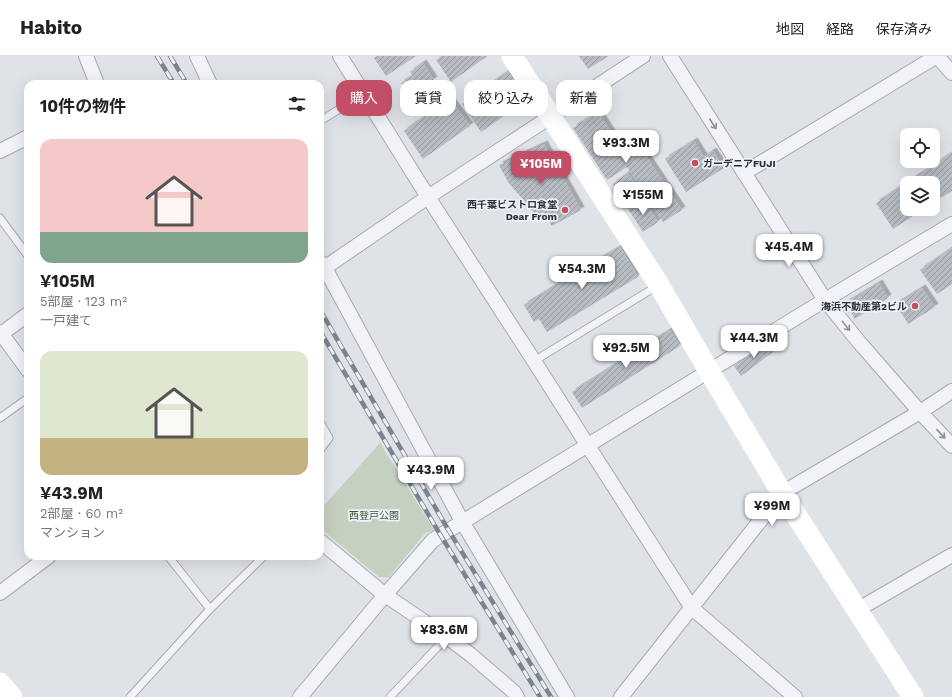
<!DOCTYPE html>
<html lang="ja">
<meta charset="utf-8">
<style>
:root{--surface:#fff;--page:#f6f6f6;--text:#222;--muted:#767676;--line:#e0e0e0;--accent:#c24f66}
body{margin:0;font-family:"Work Sans","Noto Sans JP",sans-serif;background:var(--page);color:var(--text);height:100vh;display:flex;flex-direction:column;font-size:15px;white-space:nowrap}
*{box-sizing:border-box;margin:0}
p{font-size:13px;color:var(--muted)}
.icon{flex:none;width:22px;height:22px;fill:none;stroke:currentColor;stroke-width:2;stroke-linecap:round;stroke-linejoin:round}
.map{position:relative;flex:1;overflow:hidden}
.side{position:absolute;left:24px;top:24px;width:300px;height:480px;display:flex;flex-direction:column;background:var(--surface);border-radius:12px;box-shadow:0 4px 16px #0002}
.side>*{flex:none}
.top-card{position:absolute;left:336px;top:24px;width:380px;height:36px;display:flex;gap:8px}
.controls{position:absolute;left:900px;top:72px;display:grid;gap:8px}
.controls a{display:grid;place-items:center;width:40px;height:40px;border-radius:8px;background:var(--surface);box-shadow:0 4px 16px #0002;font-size:20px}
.price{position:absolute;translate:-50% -34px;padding:0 9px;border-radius:8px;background:#fff;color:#222;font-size:13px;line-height:26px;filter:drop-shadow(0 1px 2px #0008)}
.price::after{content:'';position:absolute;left:50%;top:24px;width:12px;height:9px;margin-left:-6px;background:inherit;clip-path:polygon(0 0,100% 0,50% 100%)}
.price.on{background:var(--accent);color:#fff}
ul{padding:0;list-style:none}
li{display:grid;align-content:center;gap:8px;height:212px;padding:0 16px}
li span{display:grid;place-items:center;height:124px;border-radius:12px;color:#555}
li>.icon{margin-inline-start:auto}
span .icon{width:72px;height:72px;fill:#fffc;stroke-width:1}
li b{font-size:17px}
h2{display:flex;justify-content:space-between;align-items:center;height:48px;padding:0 16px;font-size:17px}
.pill{padding:0 14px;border-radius:12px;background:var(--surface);box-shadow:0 4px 16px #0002;font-size:14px;line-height:36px}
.pill.on{background:var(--accent);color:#fff}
header{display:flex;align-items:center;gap:24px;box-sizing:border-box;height:56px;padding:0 20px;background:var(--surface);border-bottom:1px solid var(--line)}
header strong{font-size:19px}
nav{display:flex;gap:22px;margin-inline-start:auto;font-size:14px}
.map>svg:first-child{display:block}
.park{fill:#c6d0c1}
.building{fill:url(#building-hatch);filter:url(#shadow)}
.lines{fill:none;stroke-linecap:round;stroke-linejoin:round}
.lane-casing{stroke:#a5aab1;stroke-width:9}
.street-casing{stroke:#a5aab1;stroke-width:16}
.lane{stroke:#f1f3f6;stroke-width:7}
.street{stroke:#f1f3f6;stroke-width:14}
.secondary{stroke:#fff;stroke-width:21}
.rail-casing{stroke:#7a838f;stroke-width:4.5}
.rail{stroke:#eef1f5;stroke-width:3;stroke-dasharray:9;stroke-linecap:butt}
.oneway{stroke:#8d929a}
.poi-dot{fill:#c24f66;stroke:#eef1f5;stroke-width:1.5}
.labels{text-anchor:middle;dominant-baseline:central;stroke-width:3.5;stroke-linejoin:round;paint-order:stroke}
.poi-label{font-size:10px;font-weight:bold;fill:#29313d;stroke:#eef1f5;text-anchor:end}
.park-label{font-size:10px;fill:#405738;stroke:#eef1f5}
</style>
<header>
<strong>Habito</strong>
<nav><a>地図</a><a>経路</a><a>保存済み</a></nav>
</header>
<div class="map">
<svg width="952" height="641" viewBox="0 0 952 641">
<defs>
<pattern id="building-hatch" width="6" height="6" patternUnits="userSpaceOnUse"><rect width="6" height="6" fill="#b7bcc3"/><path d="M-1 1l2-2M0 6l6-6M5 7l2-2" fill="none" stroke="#9599a0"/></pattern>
<filter id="shadow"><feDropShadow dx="3.5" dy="-3.5" stdDeviation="0" flood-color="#0004"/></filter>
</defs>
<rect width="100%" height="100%" fill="#dfe3e7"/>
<path class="park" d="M380,387L434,474L429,476H426L389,521H379L320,472V454Z"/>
<path class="building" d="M377,0H416L386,20L374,2Z
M442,0H486V1L451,26L436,4Z
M579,0H609L588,13Z
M423,7L434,24L409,40L401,27L413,20L410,16Z
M509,15L528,43L481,76L462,48Z
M450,43L470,70L423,103L404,75Z
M598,56L623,94L636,85L682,154L663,166L627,111L607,124L573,72Z
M694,85L704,101L713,95L724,112L686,136L665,103Z
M544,88L581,154L552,170L543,156L537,160L508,126L499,109Z
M952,97V135L933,147V127H907V153H924L893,173L876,147Z
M628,117L639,134L624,144L613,128Z
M643,143L658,166L643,176L628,153Z
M620,191L638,221L547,276L539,263L534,266L524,249Z
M952,192V228L937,238L920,214Z
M879,227L888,242L855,263L846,247Z
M922,232L935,251L908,268L896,248Z
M670,274L680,290L582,352L572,336Z
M766,286L773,296L741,320L734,310Z"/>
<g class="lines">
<defs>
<path id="lane" d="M320,65L364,38
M0,162L28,200
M534,305L657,230
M0,362L28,342
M320,366L329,382L320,394
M168,500L210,553
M130,641L210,553L264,500
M390,641L447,581"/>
<path id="street" d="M86,0L97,28
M197,0L210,28
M340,0L428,141L534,305L588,390L692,552L795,641
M670,0L825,244L859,286L920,356L952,390
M0,95L28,81
M744,117L937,0L952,17
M320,206L325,212L463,467L567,641
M320,215L428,141L643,0
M0,276L28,314
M0,279L28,258
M320,485L385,539L447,581L471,599L514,636L517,641
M0,537L49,500
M857,554L952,499
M300,641L385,539L433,484L825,244L952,168
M621,641L782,437L920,356L952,335"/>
</defs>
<use href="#lane" class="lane-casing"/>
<use href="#street" class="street-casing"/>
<use href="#lane" class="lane"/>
<use href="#street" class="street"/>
<path class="secondary" d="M512,0L659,229L709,315L782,437L913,641
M0,627L12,641"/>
<defs>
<path id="rail" d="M157,0L174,28
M170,0L187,28
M320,254L449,475L551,641
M320,275L441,480L540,641"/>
</defs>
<use href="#rail" class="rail-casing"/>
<use href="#rail" class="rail"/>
</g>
<defs><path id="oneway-shaft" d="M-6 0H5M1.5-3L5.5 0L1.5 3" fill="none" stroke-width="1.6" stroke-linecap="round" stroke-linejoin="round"/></defs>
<g class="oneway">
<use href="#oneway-shaft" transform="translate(713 68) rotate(57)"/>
<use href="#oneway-shaft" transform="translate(846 270) rotate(51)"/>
<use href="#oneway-shaft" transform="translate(941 378) rotate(47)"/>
</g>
<g class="poi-dot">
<circle cx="695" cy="107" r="4"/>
<circle cx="565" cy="154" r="4"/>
<circle cx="915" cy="250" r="4"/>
</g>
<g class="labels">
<g class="poi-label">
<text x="703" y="107" text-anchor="start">ガーデニアFUJI</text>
<text x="557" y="148">西千葉ビストロ食堂<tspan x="557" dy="12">Dear From</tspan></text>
<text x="907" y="250">海浜不動産第2ビル</text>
</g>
<g class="park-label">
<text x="374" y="459">西登戸公園</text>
</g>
</g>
</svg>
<div class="controls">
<a><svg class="icon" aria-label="locate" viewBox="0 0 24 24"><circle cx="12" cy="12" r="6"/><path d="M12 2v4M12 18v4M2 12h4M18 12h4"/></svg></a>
<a><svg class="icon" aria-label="layers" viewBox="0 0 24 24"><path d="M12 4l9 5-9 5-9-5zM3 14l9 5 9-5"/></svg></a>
</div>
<b class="price" style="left:626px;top:108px">¥93.3M</b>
<b class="price on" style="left:541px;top:129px">¥105M</b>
<b class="price" style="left:643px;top:160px">¥155M</b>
<b class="price" style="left:789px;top:212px">¥45.4M</b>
<b class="price" style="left:582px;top:234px">¥54.3M</b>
<b class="price" style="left:754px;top:303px">¥44.3M</b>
<b class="price" style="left:626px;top:313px">¥92.5M</b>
<b class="price" style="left:431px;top:435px">¥43.9M</b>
<b class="price" style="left:772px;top:471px">¥99M</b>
<b class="price" style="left:444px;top:595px">¥83.6M</b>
<div class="top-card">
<a class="pill on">購入</a>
<a class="pill">賃貸</a>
<a class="pill">絞り込み</a>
<a class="pill">新着</a>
</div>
<section class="side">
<h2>10件の物件<svg class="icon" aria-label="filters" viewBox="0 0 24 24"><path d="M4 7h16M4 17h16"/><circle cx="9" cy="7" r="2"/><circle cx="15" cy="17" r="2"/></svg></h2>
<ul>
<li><span style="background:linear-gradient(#f6c9c9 75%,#7fa58c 0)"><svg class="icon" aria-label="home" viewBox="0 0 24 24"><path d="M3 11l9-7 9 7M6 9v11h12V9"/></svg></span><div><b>¥105M</b><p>5部屋 · 123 m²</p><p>一戸建て</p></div></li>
<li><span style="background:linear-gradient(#dfe7d0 70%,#c2b280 0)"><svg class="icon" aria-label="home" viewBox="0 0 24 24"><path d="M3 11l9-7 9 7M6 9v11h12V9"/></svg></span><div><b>¥43.9M</b><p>2部屋 · 60 m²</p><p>マンション</p></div></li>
</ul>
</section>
</div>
